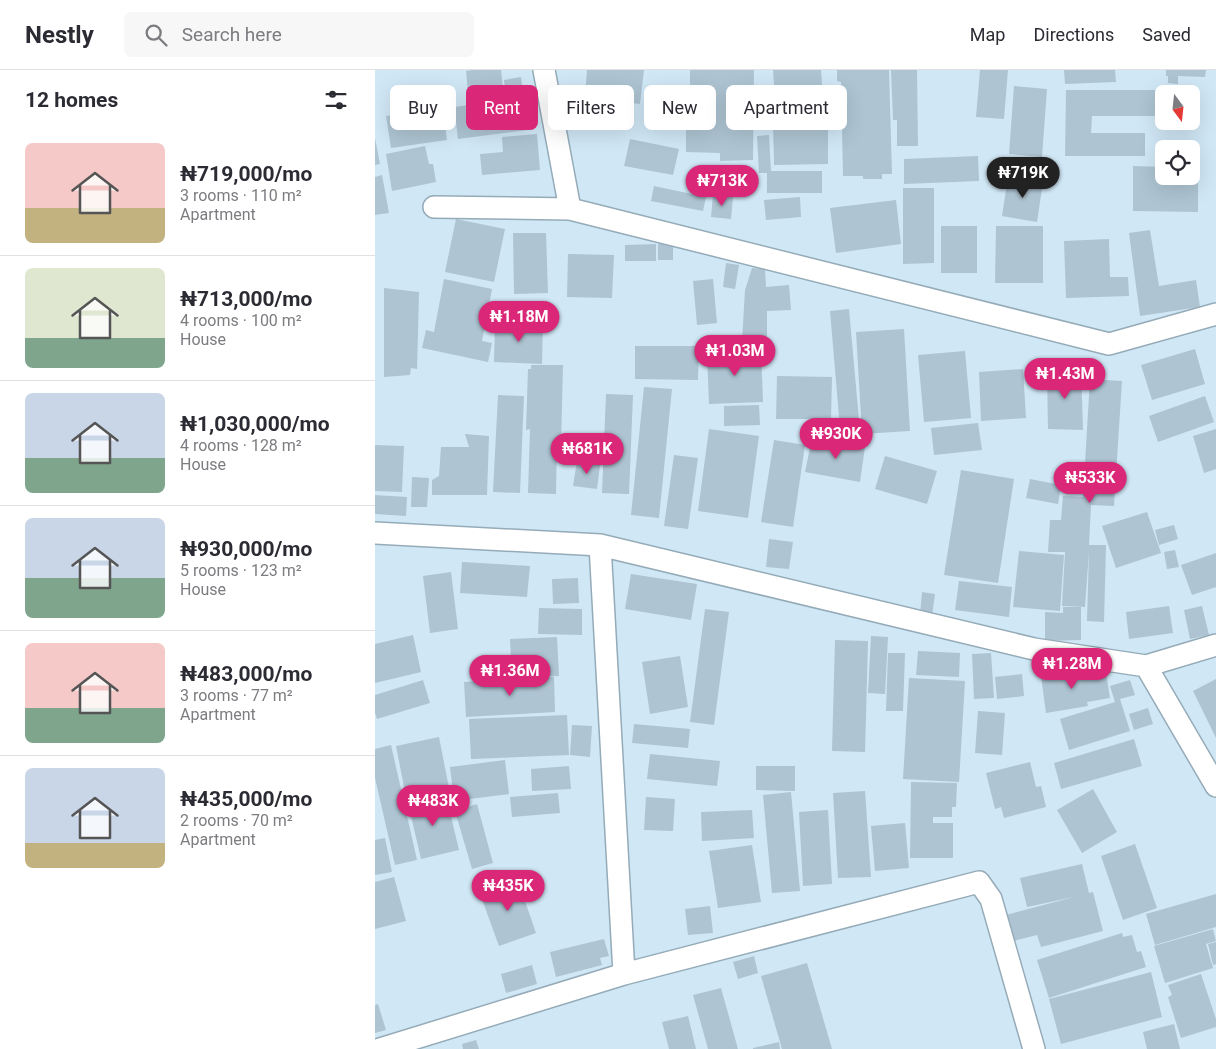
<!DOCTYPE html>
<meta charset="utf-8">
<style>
:root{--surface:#fff;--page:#f7f7f7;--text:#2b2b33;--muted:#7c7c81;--line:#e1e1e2;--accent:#db2777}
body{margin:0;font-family:Roboto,sans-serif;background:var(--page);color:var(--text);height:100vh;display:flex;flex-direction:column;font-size:19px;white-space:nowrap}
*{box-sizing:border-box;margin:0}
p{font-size:16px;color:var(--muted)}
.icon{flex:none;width:28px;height:28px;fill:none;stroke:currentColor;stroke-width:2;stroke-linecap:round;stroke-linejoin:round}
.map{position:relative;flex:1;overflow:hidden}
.panel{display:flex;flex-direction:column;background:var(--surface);width:375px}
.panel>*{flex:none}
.top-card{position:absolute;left:15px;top:15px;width:475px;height:45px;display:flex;gap:10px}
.needle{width:32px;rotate:165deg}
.controls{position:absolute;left:780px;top:15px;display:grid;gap:10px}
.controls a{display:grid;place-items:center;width:45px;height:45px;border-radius:8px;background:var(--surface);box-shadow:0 5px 20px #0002;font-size:25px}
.price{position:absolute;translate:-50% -42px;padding:0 11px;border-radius:18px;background:var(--accent);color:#fff;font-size:16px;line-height:32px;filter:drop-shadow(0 1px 2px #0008)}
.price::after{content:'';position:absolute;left:50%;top:30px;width:15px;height:11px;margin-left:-8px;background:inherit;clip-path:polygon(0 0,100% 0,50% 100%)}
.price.active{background:#222;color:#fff}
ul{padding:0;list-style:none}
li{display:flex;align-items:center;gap:15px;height:125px;padding:0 25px}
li+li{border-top:1px solid var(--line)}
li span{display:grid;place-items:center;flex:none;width:140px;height:100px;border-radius:8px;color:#555}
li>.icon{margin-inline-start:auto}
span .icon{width:60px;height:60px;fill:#fffc;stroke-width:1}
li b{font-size:21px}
h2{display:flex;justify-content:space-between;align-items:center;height:60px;padding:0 25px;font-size:21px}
.chip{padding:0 18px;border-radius:8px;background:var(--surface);box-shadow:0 5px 20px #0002;font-size:18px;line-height:45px}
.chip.active{background:var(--accent);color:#fff}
header{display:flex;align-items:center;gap:30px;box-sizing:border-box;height:70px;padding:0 25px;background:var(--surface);border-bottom:1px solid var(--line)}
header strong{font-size:24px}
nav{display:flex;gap:28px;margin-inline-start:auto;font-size:18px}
.search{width:350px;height:45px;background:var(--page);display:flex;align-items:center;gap:12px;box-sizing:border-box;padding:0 18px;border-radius:8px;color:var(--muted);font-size:19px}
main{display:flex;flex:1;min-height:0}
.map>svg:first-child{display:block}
.building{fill:#aec4d2}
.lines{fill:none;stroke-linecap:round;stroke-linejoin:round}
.street-casing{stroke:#95abb8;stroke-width:24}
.street{stroke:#fff;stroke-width:21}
</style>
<header>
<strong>Nestly</strong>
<div class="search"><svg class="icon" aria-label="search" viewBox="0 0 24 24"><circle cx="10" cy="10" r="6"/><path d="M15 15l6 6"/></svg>Search here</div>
<nav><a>Map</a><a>Directions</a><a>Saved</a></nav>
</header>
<main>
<section class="panel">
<h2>12 homes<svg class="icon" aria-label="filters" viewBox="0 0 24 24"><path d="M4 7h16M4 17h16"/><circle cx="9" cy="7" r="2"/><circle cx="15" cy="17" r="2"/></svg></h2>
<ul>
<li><span style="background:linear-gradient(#f6c9c9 65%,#c2b280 0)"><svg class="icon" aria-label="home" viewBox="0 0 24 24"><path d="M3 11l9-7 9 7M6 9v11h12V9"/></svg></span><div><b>₦719,000/mo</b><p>3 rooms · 110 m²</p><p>Apartment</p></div></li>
<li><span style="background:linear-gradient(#dfe7d0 70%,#7fa58c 0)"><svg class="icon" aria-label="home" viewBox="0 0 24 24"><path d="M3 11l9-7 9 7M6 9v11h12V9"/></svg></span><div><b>₦713,000/mo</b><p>4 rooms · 100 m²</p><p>House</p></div></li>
<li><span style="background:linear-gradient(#c9d6e8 65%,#7fa58c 0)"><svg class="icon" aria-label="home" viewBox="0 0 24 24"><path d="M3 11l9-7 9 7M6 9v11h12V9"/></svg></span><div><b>₦1,030,000/mo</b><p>4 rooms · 128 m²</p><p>House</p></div></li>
<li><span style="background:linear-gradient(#c9d6e8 60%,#7fa58c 0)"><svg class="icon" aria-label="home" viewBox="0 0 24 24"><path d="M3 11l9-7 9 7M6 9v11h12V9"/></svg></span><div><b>₦930,000/mo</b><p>5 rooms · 123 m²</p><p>House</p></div></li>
<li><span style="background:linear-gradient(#f6c9c9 65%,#7fa58c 0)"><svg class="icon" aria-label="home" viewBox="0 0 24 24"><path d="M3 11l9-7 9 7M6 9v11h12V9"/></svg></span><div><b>₦483,000/mo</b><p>3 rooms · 77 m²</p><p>Apartment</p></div></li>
<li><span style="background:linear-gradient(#c9d6e8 75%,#c2b280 0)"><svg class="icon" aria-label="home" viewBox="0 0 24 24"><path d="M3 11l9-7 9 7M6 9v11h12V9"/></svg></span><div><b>₦435,000/mo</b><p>2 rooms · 70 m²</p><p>Apartment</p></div></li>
</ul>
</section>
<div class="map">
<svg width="841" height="979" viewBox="0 0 841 979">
<rect width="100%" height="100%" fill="#d0e7f5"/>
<path class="building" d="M97,0H126L129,28L94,33L91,1Z
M212,0H269L265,34L216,28L217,26L210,25Z
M315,0H379L378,90L345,91V83L311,82V46H322L323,33H315Z
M398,0H446L449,42L401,45Z
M462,0H514L517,104H507V109H488V106H468L466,12L462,11Z
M516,0H542L543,76H522V50H518Z
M605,0H633L629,49L601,47Z
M689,0H740L741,12L690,14Z
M791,0H831L830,7L803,6V14L793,13V6H791Z
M146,7L153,60L83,69L79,37L131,30L129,10Z
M639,16L672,19L667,87L634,84Z
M691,20H814V24H789V46H717L716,63H770V86H690Z
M68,38L72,70L16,78L11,46Z
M453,50V94L399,95L398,52Z
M788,51H810V56L788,55Z
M162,64L165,100L107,105L105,84L128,82L127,67Z
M394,65L396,101H447V123H392V103H384L382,66Z
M0,68L5,94L0,95Z
M255,69L304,79L298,105L249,96Z
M50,76L54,94H58L61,112L17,121L11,84Z
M603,86L604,111L529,114V89Z
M758,96L789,97V106H816V97H823V142L758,141Z
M7,105L14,143L0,145V107Z
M633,107L668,112L662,152L627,146Z
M279,116L331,127L328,141L276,131Z
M528,118H559V193L528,194Z
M338,125L358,127L356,149L336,147Z
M425,127L426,147L391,150L389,130Z
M521,130L526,174L461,183L455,138Z
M81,149L130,159L119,212L70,202Z
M566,156H602V203H566Z
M621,156H668V213H620Z
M775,160L784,216L821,210L825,237L765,246L754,163Z
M138,163H171L173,223L139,224Z
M734,169L735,207H753L754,226L691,228L689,171Z
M281,174V191H250V175Z
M283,174H298V190H283Z
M193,184L239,185L237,228L192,227Z
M351,193L364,195L360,219L348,217Z
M377,198L390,199L391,217L414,215L416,240L392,241V272H367L370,220Z
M69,209L117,219L107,271L117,273L113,292L47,278L51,260L59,262Z
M338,209L342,253L322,255L318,211Z
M9,218L44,222L42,299L36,298L35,305L9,307Z
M474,239L486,372L466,370L455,241Z
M120,252L168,254L167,294L119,292Z
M529,259L535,361L487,364L481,262Z
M260,276H324L323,310L260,309Z
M820,279L830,314L777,330L766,295Z
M386,281L388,332L334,334L332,282Z
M590,281L596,348L549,352L543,285Z
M156,295H188L186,375L182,374L181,424L153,423L155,359L151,360L153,299H156Z
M648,299L651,348L606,351L604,302Z
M706,300L708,360L673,359L672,302Z
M402,306L457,307L456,349H401Z
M715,309L747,311L739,436L716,435L714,475H731L729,552L712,551L714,481L710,537L687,536L690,482H673L675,450H686L688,426L708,427Z
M269,317L297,319L284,448L256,445Z
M231,324L258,325L254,424L227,423Z
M123,325L149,326L145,423L118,422Z
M830,326L839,352L783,372L774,346Z
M384,335L385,355L349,356V336Z
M603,353L607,380L559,385L556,358Z
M334,359L384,366L373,448L323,441Z
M841,359V399L829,403L818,366Z
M90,364L114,366L112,425H57V410L64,406L66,377H94Z
M437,368L490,377L485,412L430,402Z
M399,370L430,375L418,457L386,452Z
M0,375L29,376L27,422L0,421Z
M299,385L323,388L313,459L289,456Z
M510,386L562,401L552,434L500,419Z
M202,391L225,395L222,419L198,416Z
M586,400L639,409L623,513L569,505Z
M37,407L54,408L52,437H36Z
M655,409L686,415L683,434L651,428Z
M0,425L32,427L31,446L0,444Z
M772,442L786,483L741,498L727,456Z
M799,455L803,469L784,475L780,460Z
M394,469L418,472L414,499L391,497Z
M800,480L804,497L792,499L789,482Z
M644,481L689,485L685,541L638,537Z
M841,483V517L817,525L806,495Z
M87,492L155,496L152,527L85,523Z
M76,502L83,559L55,563L48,506Z
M256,504L322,514L316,550L250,539Z
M203,508L204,533L178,534L177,509Z
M584,511L637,517L634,547L580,540Z
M547,522L560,524L557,546L545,545Z
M794,536L798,563L754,569L751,542Z
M827,536L834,565L815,569L809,540Z
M688,537H706V570L670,571V542L688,543Z
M164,538L207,539V565L163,564Z
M330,539L354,542L339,655L315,652Z
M38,565L46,602L0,613V574Z
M496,566L513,567L510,624L493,623Z
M182,567L184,606L137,608L135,569Z
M460,570L493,571L490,682L457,681Z
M543,581L585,583L584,607L541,605Z
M513,583H530L528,641H511Z
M616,583L619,628L599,629L597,584Z
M305,586L313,637L275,644L267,592Z
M688,596L691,609L731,603L735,628L712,632L713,636L671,643L665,599Z
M647,604L649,626L622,629L620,607Z
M179,607L180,642L91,647L89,612Z
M534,608L590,611L584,712L528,709Z
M841,609V668L818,621Z
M48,610L55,633L2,649L0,643V625Z
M755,610L760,625L745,629L755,661L694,680L685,649L740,632L735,616Z
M773,638L778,654L759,660L754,644Z
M603,641L630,643L627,685L600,683Z
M192,645L194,685L96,689L94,649Z
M259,654L315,659L313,678L257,673Z
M197,655L217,656L215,687L195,685Z
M64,667L74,718L31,727L21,676Z
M759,669L767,696L686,719L679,693Z
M16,675L42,790L20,795L0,708V679Z
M275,684L345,691L342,716L272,709Z
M130,690L134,724L79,731L75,697Z
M655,692L661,717L666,716L671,737L629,748L626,737L620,739L611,703Z
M194,696L196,719L157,721L156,699Z
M381,696H420V721L381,720Z
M536,712L582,713L581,737H577V747H558V753H578V788H535Z
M718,719L742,762L707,783L682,740Z
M490,721L496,807L463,808L458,723Z
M416,722L425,821L397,823L388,725Z
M183,723L185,743L137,747L135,727Z
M71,725L84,780L46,789L33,733Z
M271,727L300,729L298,761L269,760Z
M102,734L118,793L97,799L80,741Z
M377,740L379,768L327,771L326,742Z
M453,740L457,814L428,816L424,742Z
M530,753L534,798L500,801L496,756Z
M10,768L17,802L0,805V770Z
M760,774L782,838L748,850L726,786Z
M377,775L386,832L343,838L334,781Z
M707,794L714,823L718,822L728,861L666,877L662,865L638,871L631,845L699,827L652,837L645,808Z
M19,807L31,851L0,859V812Z
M142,808L161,863L124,876L104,821Z
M841,824V857L780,875L771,844Z
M335,836L338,863L313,865L310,839Z
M838,859L841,871L831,874L838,898L790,913L779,876Z
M747,863L748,867L757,865L762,882L766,881L771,897L674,928L662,890Z
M229,869L234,886L225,888L227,895L181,907L175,882Z
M841,872V894L838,895L833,874Z
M379,886L383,903L363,909L358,892Z
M432,893L457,979H407L386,906Z
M157,895L162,914L131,923L126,904Z
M776,902L787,947L686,974L674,929Z
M826,904L841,949V957L806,968L793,927L797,925L793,915Z
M346,918L363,979H333L318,925Z
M3,934L11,960L0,963V935Z
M313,946L321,979H294L287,952Z
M799,954L805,979H772L768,962Z
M101,970L104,979H88L87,974Z
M404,972L405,979H378V978Z"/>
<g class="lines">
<defs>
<path id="street" d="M169,0L195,139
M59,137L195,139L734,274L841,244
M0,463L225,475L659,579L771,596L841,575
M225,475L249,904
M771,596L841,716
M5,979L249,904L604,812L616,829L659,979"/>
</defs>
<use href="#street" class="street-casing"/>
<use href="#street" class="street"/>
</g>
</svg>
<div class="controls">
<a><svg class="needle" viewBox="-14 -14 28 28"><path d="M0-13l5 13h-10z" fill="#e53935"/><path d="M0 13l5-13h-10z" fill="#7c7c81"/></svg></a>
<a><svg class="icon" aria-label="locate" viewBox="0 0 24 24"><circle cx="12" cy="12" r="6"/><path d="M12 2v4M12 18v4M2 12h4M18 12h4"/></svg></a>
</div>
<b class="price active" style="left:648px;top:129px">₦719K</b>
<b class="price" style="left:347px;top:137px">₦713K</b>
<b class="price" style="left:144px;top:273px">₦1.18M</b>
<b class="price" style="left:360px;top:307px">₦1.03M</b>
<b class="price" style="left:690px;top:330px">₦1.43M</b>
<b class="price" style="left:461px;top:390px">₦930K</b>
<b class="price" style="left:212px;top:405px">₦681K</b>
<b class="price" style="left:715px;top:434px">₦533K</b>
<b class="price" style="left:697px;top:620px">₦1.28M</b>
<b class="price" style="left:135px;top:627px">₦1.36M</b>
<b class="price" style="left:58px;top:757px">₦483K</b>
<b class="price" style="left:133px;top:842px">₦435K</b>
<div class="top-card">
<a class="chip">Buy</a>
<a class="chip active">Rent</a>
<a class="chip">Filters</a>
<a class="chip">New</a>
<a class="chip">Apartment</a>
</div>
</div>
</main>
